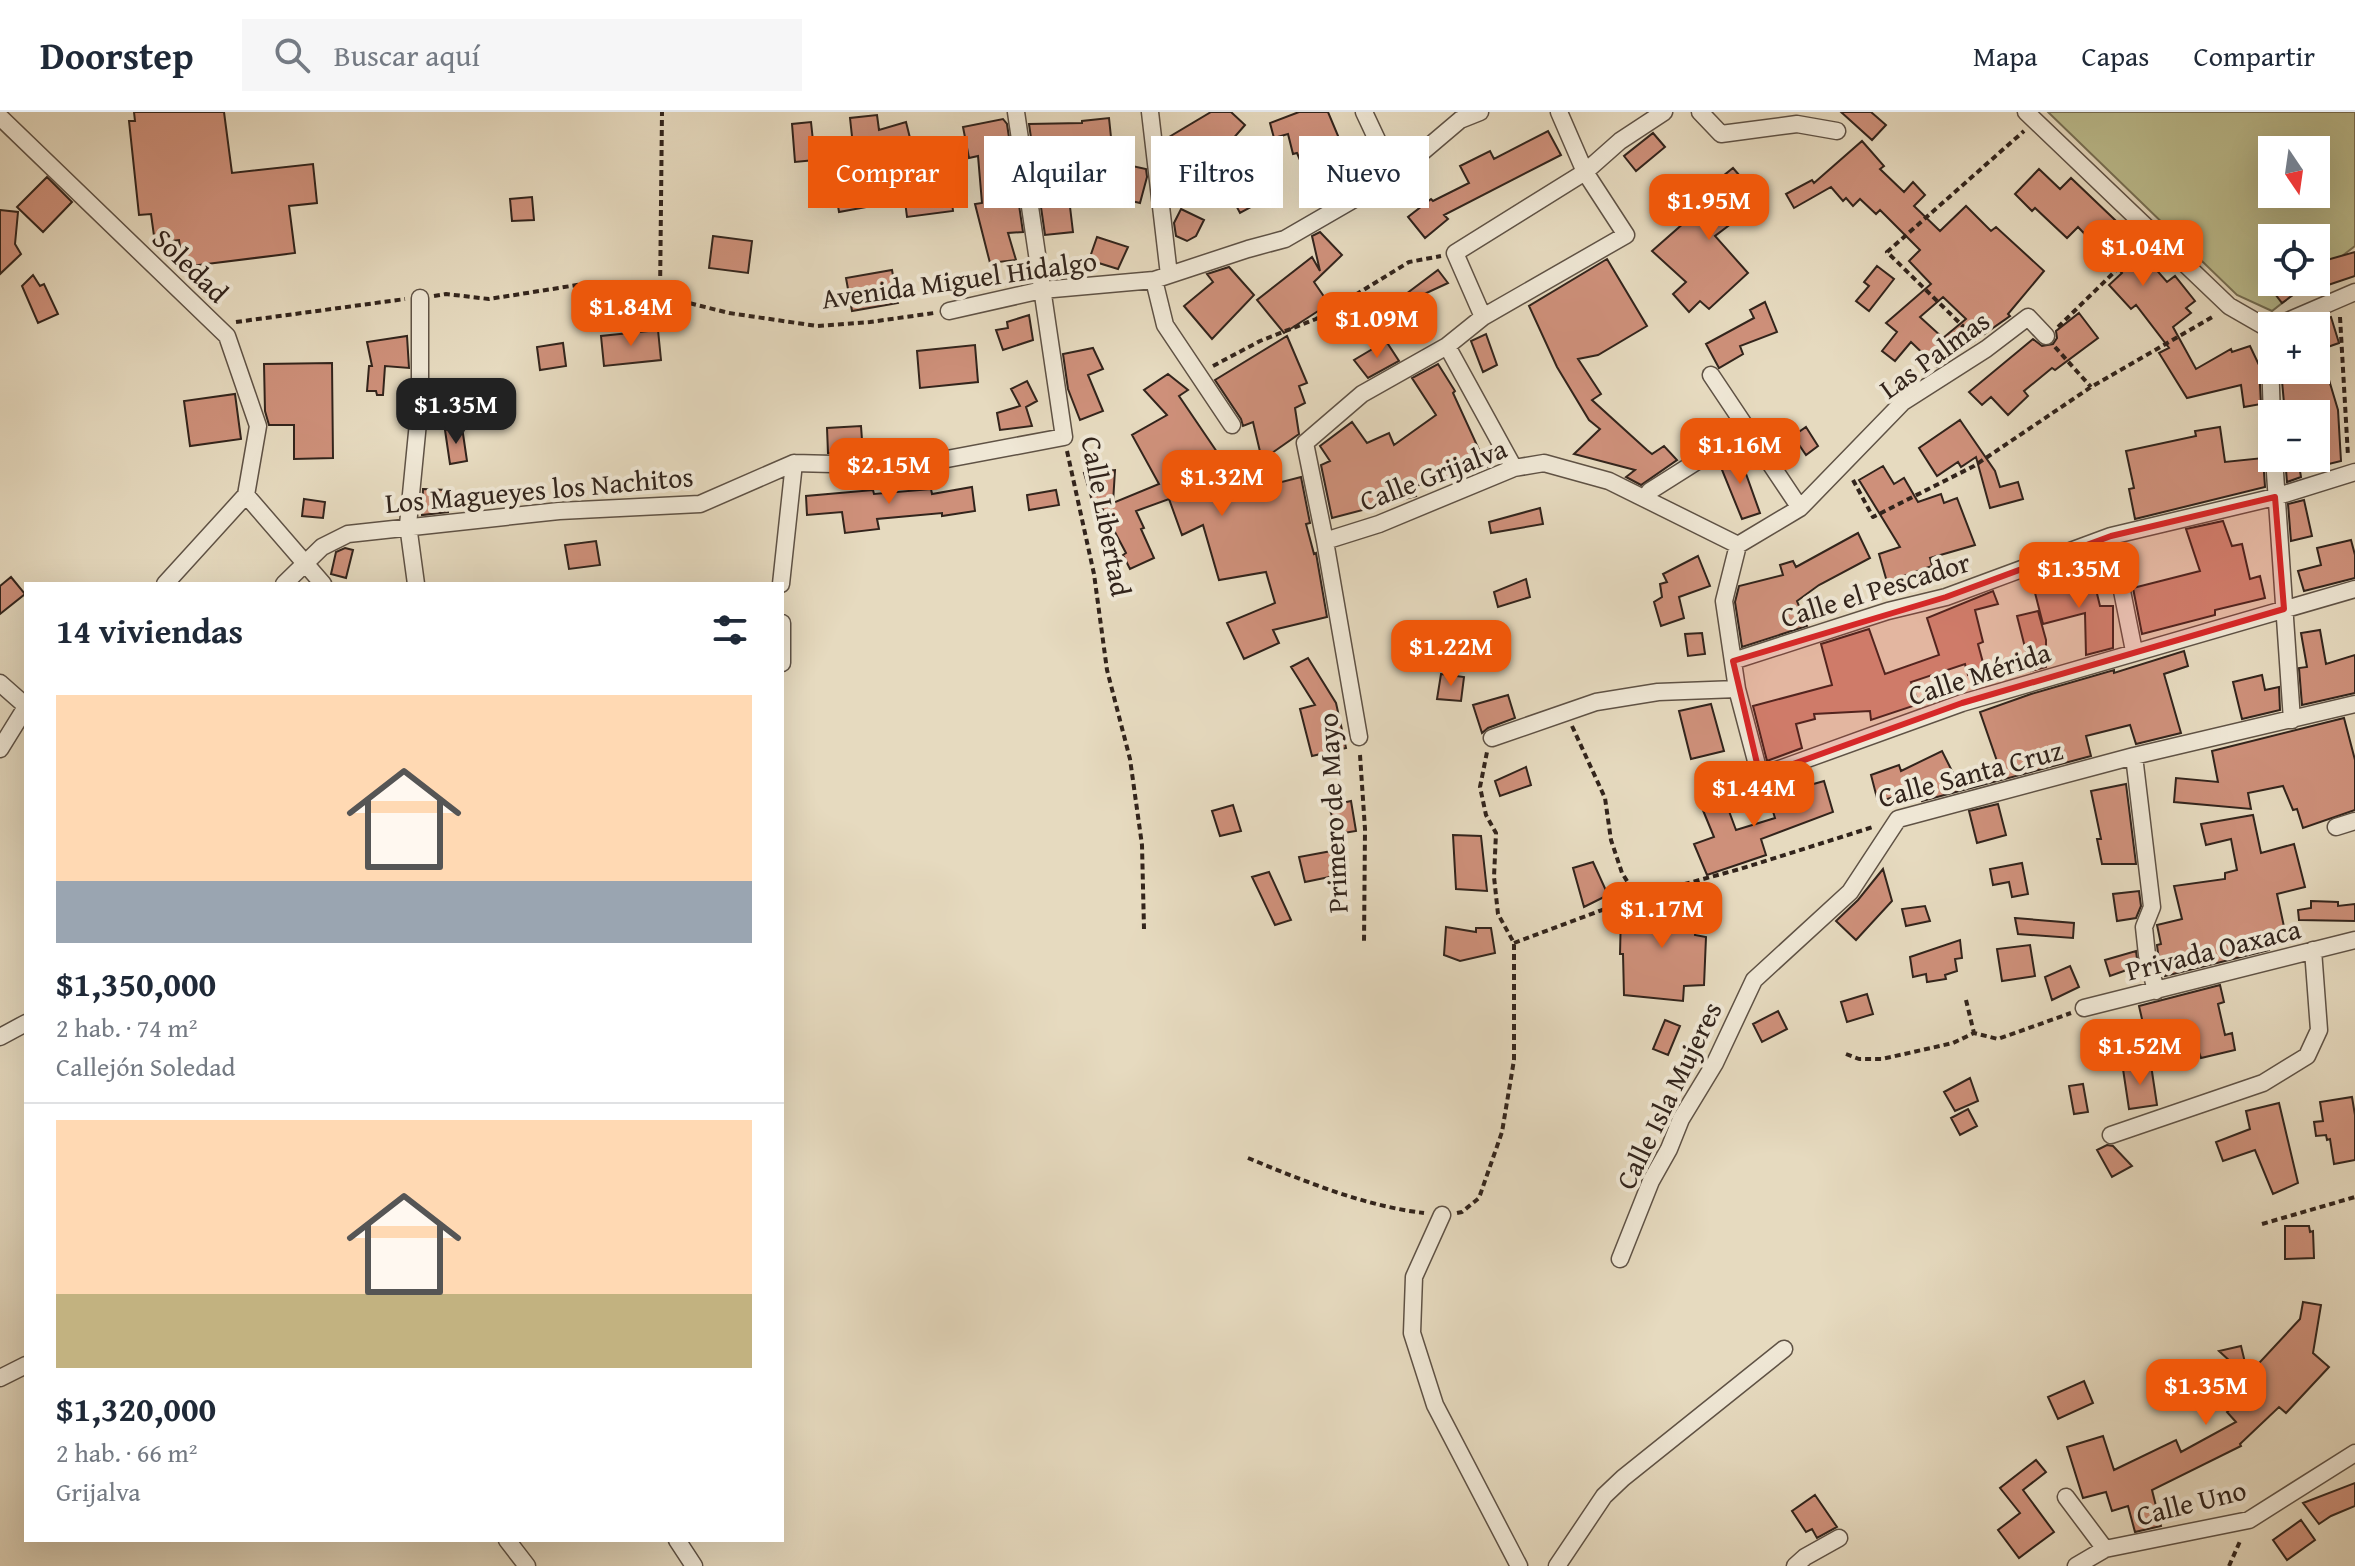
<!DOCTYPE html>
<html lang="es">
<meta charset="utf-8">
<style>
:root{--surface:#fff;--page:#f6f6f7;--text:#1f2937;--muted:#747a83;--line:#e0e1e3;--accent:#ea580c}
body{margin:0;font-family:"Gentium Book Plus",serif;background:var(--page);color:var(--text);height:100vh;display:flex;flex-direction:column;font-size:30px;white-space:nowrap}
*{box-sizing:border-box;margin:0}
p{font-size:26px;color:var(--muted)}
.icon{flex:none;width:44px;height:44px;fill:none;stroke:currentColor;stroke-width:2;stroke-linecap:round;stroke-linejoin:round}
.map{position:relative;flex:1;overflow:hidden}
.panel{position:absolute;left:24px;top:470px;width:760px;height:960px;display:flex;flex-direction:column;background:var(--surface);border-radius:0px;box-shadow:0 8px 32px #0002}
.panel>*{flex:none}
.banner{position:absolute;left:808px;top:24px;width:760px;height:72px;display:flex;gap:16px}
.needle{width:52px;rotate:167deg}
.controls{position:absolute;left:2258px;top:24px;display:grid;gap:16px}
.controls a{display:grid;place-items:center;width:72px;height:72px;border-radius:0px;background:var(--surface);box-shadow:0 8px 32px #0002;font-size:40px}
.price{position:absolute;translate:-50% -68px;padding:0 18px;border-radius:16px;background:var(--accent);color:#fff;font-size:26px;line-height:52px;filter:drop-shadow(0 2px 4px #0008)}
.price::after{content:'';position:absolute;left:50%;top:48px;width:24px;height:18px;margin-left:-12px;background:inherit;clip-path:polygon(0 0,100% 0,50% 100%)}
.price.selected{background:#222;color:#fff}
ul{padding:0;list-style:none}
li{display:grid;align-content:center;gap:16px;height:424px;padding:0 32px}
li+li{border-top:2px solid var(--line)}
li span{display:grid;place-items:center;height:248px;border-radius:0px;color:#555}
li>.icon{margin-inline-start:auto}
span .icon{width:144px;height:144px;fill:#fffc;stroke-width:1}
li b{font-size:34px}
h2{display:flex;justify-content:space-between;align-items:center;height:96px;padding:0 32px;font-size:34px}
.tag{padding:0 28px;border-radius:0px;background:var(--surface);box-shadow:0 8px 32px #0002;font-size:28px;line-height:72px}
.tag.selected{background:var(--accent);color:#fff}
header{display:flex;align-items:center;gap:48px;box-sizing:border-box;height:112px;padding:0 40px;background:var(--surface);border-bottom:2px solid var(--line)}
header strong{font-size:38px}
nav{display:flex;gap:44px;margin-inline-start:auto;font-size:28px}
.search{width:560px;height:72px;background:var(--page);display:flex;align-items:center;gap:20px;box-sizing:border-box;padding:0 28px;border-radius:0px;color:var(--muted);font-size:30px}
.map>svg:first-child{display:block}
.green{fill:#bcbd8e;stroke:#777055;stroke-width:2;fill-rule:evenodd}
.building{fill:#ce907a;stroke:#32241c;stroke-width:2;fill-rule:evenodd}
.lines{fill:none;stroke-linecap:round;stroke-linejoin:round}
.street-casing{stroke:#5f5245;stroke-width:19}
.path{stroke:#32241c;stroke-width:4;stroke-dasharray:6 4;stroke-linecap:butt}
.street{stroke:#efe7d5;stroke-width:16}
.marked{fill:#d62828;fill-opacity:0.2;stroke:#d62828;stroke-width:6;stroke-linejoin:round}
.labels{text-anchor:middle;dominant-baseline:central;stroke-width:8;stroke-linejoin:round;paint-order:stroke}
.street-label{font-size:28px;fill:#32241c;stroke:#efe7d5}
</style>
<header>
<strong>Doorstep</strong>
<div class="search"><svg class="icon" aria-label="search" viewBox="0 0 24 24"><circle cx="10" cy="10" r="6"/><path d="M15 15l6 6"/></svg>Buscar aquí</div>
<nav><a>Mapa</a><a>Capas</a><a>Compartir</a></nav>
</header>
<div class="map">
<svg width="2355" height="1454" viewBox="0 0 2355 1454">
<rect width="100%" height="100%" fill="#e6dabf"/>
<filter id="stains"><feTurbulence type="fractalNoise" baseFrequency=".0025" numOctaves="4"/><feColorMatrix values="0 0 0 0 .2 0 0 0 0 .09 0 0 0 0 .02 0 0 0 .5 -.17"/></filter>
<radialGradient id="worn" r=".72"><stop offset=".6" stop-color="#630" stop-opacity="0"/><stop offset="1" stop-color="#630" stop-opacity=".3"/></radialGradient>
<path class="green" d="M2048,0H2355V134L2316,164V126H2272V170H2309L2272,199L2237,183ZM2272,38H2316V82H2272Z"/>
<path class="building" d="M134,0H224L232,61L313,52L317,91L289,94L295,141L183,155L179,128L155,131L151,102L139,103L129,9H135Z
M1211,0H1231L1245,13L1231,29L1253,55L1260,51L1277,81L1240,101L1220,63L1206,47L1180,65L1166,42L1164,28Z
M1299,0H1328L1349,50L1308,67L1297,41L1293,42L1288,22L1274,26L1270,11Z
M1841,0H1871L1886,13L1872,28Z
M877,3L879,18L906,10L921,70L949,66L953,99L907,105L900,50L897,51L896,47L855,52L850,6Z
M1109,6L1114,54L1066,61L1073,120L1045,123L1029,12L1082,11V9Z
M1003,7L1007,12L1023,120L1008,121L1016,148L990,151L975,92L982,91L978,44L969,46L963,15Z
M811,10L815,48L795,50L792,12Z
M1548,19L1561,43L1444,103L1448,107L1425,126L1408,105L1431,87L1433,89L1469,71L1460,54L1490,39L1494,47Z
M1653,21L1665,35L1636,59L1624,44Z
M1862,29L1884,54L1880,57L1904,80L1913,70L1925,83L1914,94L1940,119L1966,94L1991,119L1996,115L2044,159L2008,202L2010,204L1937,255L1911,230L1895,249L1882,239L1897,220L1886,211L1931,172L1909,149L1920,138L1880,98L1876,102L1860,87L1853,94L1846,86L1843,89L1831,75L1794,96L1786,82L1812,68L1814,71ZM1943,185L1966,207L1943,226L1920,205Z
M1123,52L1146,57L1147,65L1140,91L1114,85Z
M1733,56L1765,93L1748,106L1744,102L1715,124L1748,161L1709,197L1700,189L1689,200L1673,182L1686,170L1652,139L1694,102L1687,93Z
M2039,57L2060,77L2071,66L2134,126L2131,129L2167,170L2175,164L2195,189L2186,196L2191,201L2173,215L2196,257L2231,237L2232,240L2250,234L2259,253L2261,292L2244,295L2241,273L2187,286L2159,241L2169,236L2136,193L2131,197L2109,173L2122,161L2078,115L2067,126L2035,96L2032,99L2015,82Z
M47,65L72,90L43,120L17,95Z
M868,70L872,94L839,100L835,76Z
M532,85L534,108L512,109L510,87Z
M1181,97L1204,108L1196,124L1187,129L1176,124L1174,111Z
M0,98L18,100L15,132L21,142L0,162Z
M1320,120L1342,143L1314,170L1329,192L1284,221L1257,188L1312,145L1320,159L1312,124Z
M713,124L752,129L748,161L709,156Z
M1097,125L1128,135L1118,157L1089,148Z
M2355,140V164L2316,177V151Z
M1607,147L1647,214L1598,243L1578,247L1601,282L1592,288L1647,338L1652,342L1664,334L1677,348L1641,373L1626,365L1635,358L1574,342L1600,317L1589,308L1557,255L1529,194Z
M1877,154L1894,167L1869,199L1856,189L1869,174L1864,170Z
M1229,155L1254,183L1212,227L1184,194L1213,170L1207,162Z
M892,158L898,191L852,199L846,166Z
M1438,158L1448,171L1405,191L1402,185Z
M33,163L40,174L44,172L58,202L38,211L22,174Z
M2266,170H2311L2282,191Z
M1765,190L1777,220L1740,234L1743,242L1719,256L1706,232L1754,206L1750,198Z
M2079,201L2098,226L2055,258L2052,256L2024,279L2028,284L2008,303L1991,285L1982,293L1969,280L2033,227L2042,234L2053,232L2057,226L2056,219Z
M1029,203L1033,228L1003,238L996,218L1008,216L1007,210Z
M2331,205L2339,231L2316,239V214L2312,212Z
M658,218L661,248L604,254L601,224Z
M1486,222L1497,253L1483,260L1471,229Z
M407,224L409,256L385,254L383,283H377L376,279H367L369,254H372L367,230Z
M1287,224L1307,271L1299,274L1305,291L1295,296L1299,322L1262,348L1253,310L1243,314L1241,307L1215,268Z
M1386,229L1399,249L1368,266L1354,248Z
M563,231L566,254L540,258L537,235Z
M975,233L978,270L920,276L917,239Z
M1093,236L1103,257L1088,263L1103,299L1080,308L1068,277L1063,242Z
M332,251L333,346L294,347V313H269L265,299L264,252Z
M1438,252L1455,279L1453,281L1487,355L1412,375L1416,384L1332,406L1321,353L1330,349L1320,334L1352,310L1367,331L1389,321L1394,333L1436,303L1412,266Z
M2281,258H2326L2338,298L2341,349L2300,359L2301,365L2287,370L2285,346H2316V302H2285Z
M1168,262L1188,278L1179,284L1232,362L1266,357L1270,373L1301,365L1310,411L1306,412L1314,442L1316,441L1327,505L1273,518L1279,531L1244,547L1227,511L1275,491L1266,460L1219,468L1203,413L1182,423L1169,387L1136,399L1144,416L1141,417L1154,446L1130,457L1123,443L1126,441L1100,392H1093L1084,361L1115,358L1113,391L1159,372L1132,323L1167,303L1144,278Z
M1027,269L1037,289L1026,295L1032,314L1000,318L997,301L1020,294L1011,277Z
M235,282L241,327L190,334L184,289Z
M1960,308L1995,359L2000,375L2018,370L2023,387L1990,396L1976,345L1961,355L1958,350L1937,364L1919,336Z
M861,314L863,342L828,341L827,316Z
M462,315L467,349L450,352L445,318Z
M1806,315L1818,334L1806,343L1793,324Z
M2220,315L2225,350L2263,346L2265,375L2135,407L2129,377L2134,376L2126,339L2196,324L2195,319Z
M1742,341L1751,356L1745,359L1760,401L1742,407L1720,353Z
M1883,354L1894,372L1904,366L1918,390L1941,382L1944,391L1957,386L1975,433L1930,446L1932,454L1887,470L1879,442L1900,435L1859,368Z
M972,375L975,399L942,404V401L877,407L879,417L845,421L842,400L807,403L806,384L873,378L874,382L931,377L932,382Z
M423,377L448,378V400L422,403Z
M1056,378L1059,393L1029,398L1027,383Z
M304,387L325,390L323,406L302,404Z
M2304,388L2312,424L2291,429L2288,392Z
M1540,396L1543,412L1491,421L1489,410Z
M2223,409L2232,434L2242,432L2250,467L2260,464L2265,486L2215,498V503L2142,522L2133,476L2200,459L2186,417Z
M1858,421L1870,446L1819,473L1797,489L1807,514L1742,535L1735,490L1739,474L1783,463L1780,453L1793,449L1796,455Z
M2351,428L2355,443V466L2304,479L2298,459L2321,453L2317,436Z
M596,429L600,453L569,457L565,433Z
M345,436L353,438L346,466L331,462L336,440Z
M1698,444L1710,474L1679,485L1684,506L1661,514L1654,490L1662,485L1660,472L1667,470L1663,462Z
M2091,457L2100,494H2113V536L2086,543L2085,501L2043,512L2034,477L2085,465V458Z
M11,465L25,482L0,502V474Z
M1526,467L1530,485L1498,495L1494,480Z
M1993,479L1998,492L1975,498L1983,530L1978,532L1985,558L1968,563L1965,552L1911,570L1919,592L1871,608L1870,599L1814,602L1815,607L1796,612L1802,636L1767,649L1753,594L1832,573L1821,532L1869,517L1885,562L1939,543L1927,506Z
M2038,499L2046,528V555L2031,559L2017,504Z
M2320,518L2326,552L2355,543V581L2302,593L2299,556L2307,555L2301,521Z
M1702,521L1705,542L1688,544L1685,522Z
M2184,539L2188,554L2164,562L2181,621L2136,632L2130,613L2086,624L2091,644L1922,689L1919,677L1878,690L1871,663L1899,653L1901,659L1942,639L1954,663L1998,652L1980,600L2031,582L2114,558V561Z
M1308,546L1336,591L1346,636L1312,644L1300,597L1315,593L1291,555Z
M1441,562L1464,565L1461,589L1437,587Z
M2262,563L2265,578L2279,575L2280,598L2242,607L2233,570Z
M1508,583L1515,606L1488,616L1482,621L1473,593Z
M1711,592L1724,639L1691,647L1679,599Z
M2344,606L2355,648V698L2303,716L2297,697L2293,698L2283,674L2248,681L2251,697L2174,690L2176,666L2218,670L2212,639Z
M1526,655L1531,673L1500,684L1495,669Z
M1824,669L1833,700L1761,727L1766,743L1707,763L1694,732L1714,725L1700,691L1723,683L1736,718L1775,706L1771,693L1812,682L1810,673Z
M2126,672L2136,752H2102L2097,727H2101L2091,679Z
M1351,689L1356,719L1337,722L1329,694Z
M1998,692L2006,723L1977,731L1969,699Z
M1233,693L1241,719L1220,724L1212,699Z
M2253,703L2261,741L2294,732L2305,775L2277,782L2286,824L2267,829L2269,838L2165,864L2158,841L2157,833L2161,832L2157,813L2182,807L2174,774L2225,767V761L2237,758L2231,727L2206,733L2201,712Z
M1453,723L1481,724L1487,779L1456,777Z
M1337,738L1344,762L1305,770L1299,745Z
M1593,750L1608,783L1584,795L1573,756Z
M2022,751L2028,782L2012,785L2009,770L1993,773L1990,757Z
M1883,757L1892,789L1856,828L1836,809L1858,788Z
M1269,760L1291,808L1275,813L1252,765Z
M2139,779L2141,794L2136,806L2117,809L2113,782Z
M1698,784L1695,823L1706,825L1704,873L1684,874L1683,889L1624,883L1623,842H1620L1621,800L1663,792V786Z
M2311,789L2338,790V794L2355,792V809L2299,808L2298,798L2311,796Z
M1925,794L1930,809L1906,814L1902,797Z
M2015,806L2074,811L2073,826L2018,822Z
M1446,815L1476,820V816H1491L1495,841L1460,849L1444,843Z
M1960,828L1962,846L1955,847L1957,859L1945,863L1946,867L1927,870L1926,862L1913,865L1910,845Z
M2030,833L2035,864L2002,869L1997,837Z
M2136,839L2138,854L2110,864L2105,848Z
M2070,854L2079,875L2052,888L2045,865Z
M2220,873L2224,890L2218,892L2225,923L2232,921L2235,938L2201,946L2196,931L2150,942L2139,894Z
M1867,882L1873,902L1847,910L1841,890Z
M1778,899L1787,917L1762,930L1753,912Z
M1665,908L1680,914L1668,943L1653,937Z
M2151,953L2157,993L2129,997L2123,957Z
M1970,966L1978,989L1955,999L1944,980Z
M2083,972L2088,1000L2074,1002L2069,974Z
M2352,985L2355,1003V1048L2334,1052L2330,1027L2327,1028L2326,1023L2316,1024L2314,1010L2323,1009L2320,990Z
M2279,991L2298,1071L2273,1082L2255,1038L2223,1049L2216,1030L2250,1017L2246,999Z
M1968,997L1977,1014L1960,1023L1951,1006Z
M2107,1033L2113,1034L2132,1054L2112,1065L2097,1038Z
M2285,1114H2309L2310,1120L2313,1119L2314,1146L2285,1147Z
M2303,1190L2321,1193L2313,1241L2329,1255L2286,1301L2279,1295L2240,1332L2241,1334L2152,1378L2161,1414L2135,1420L2128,1394L2112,1399L2106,1380L2083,1386L2067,1335L2103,1324L2114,1358L2176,1328L2181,1340L2236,1310L2227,1300L2257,1274L2219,1239L2241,1234L2248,1263L2300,1207Z
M2084,1269L2093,1291L2058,1307L2048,1285Z
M2036,1348L2046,1360L2023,1378L2054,1420L2019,1446L1998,1418L2020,1401L2000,1376Z
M2355,1371V1394L2331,1404L2319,1412L2303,1391Z
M1815,1383L1837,1415L1817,1426L1812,1417L1806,1420L1792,1399Z
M2301,1408L2315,1428L2287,1448L2273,1428Z"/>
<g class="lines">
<defs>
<path id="street" d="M1150,0L1169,163
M1364,0L1394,64
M1700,0L1721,22L1797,12L1837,19
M2026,0L2229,194L2269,217
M0,5L227,224L258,314L246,383
M1154,168L1165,213L1232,313
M949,199L1042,178L1154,168L1248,137L1285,127L1394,64L1460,8L1480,0
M1483,205L1455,141L1585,60L1620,29L1664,0
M2276,214L2355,180
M2269,217L2272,306
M1447,234L1514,356
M1711,263L1800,396
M2274,346L2292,608
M246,383L323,472
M1645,386L1650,379L1748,317
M2111,424L2134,539
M1325,429L1379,412L1514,356L1544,351L1609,369L1738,433L1724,489L1737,577L1760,664L1962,591L2355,477
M1738,433L1800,396L1903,290L1986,237L2028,205L2046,224
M165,472L246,383
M284,472L322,435L348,422L559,399L700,392L794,351L910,354L1064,325L1016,0
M416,472L408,413L420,290V186
M781,472L794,351
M782,511V551
M1733,549L1888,499L1946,485L2111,424L2275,385L2355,360
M0,571L26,594
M1359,625L1325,429L1305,331L1362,282L1447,234L1483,205L1626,123L1585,60L1559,0
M1492,626L1596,590L1658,580L1737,577
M0,637L26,595
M2134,644L2152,795L2144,815L2147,843L2156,879
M2336,715L2355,709
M2084,896L2355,828
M0,925L26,911
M2111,1023L2263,971L2307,944L2319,918L2313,838
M1442,1103L1414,1165L1412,1221L1435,1293L1519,1454
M1620,1147L1651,1069L1669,1037L1681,1007L1715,951L1754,868L1850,780L1898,707L2134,644L2355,592
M0,1266L26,1253
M2066,1385L2105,1437
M507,1428L527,1454
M677,1428L694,1454
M1557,1454L1604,1384L1623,1366L1784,1237
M1795,1454L1805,1445L1839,1426
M2076,1454L2105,1437L2249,1408L2355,1341"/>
</defs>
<use href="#street" class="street-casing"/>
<path class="path" d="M434,184L446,182L489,187L590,171L633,177L729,201L817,214L870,210L934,201
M660,184L662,0
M2340,205L2348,344
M236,210L405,187
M2058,215L2143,132
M1973,224L1887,140L2024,19
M2055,235L2091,275
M1213,254L1260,229L1316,207L1409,150L1441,144
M1067,339L1094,462L1107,558L1130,647L1142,733L1144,817
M1853,368L1873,405L1974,354L2091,275L2214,204
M1572,614L1605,686L1611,728L1622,761L1637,785
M1360,643L1365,717L1364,832
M1514,831L1637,785L1740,757L1873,715
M1966,888L1974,921
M1846,942L1859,947H1882L1953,931L1974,921L1998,927L2071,901
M1248,1046C1304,1069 1364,1094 1424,1101
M1457,1101L1462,1100L1479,1086L1502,1020L1514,948V831L1498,802L1494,765L1496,721L1486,703L1480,675L1487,640
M2262,1112L2355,1085
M2229,1454L2241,1427"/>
<use href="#street" class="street"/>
</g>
<path class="marked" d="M2275,385L2284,497L1962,591L1760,664L1733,549L1946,485L2111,424Z"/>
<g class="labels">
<g class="street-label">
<text transform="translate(191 153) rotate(44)">Soledad</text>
<text transform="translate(959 167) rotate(-8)">Avenida Miguel Hidalgo</text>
<text transform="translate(1934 242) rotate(-36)">Las Palmas</text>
<text transform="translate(1433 362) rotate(-21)">Calle Grijalva</text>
<text transform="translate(539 377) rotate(-5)">Los Magueyes los Nachitos</text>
<text transform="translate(1107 404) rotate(79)">Calle Libertad</text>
<text transform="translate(1875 477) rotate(-17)">Calle el Pescador</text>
<text transform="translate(1979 561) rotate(-18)">Calle Mérida</text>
<text transform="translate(1970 661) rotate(-15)">Calle Santa Cruz</text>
<text transform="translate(1332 701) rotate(-93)">Primero de Mayo</text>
<text transform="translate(2213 837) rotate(-14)">Privada Oaxaca</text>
<text transform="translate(1668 983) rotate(-64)">Calle Isla Mujeres</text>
<text transform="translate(2191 1390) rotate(-14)">Calle Uno</text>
</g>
</g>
<rect width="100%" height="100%" filter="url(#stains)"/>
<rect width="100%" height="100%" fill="url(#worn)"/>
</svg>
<div class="controls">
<a><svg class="needle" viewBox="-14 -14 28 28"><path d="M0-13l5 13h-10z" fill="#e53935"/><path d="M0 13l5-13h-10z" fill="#747a83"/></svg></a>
<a><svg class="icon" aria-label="locate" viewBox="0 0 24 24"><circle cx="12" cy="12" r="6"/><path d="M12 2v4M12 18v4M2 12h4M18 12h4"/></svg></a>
<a>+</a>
<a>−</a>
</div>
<b class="price" style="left:1709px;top:130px">$1.95M</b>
<b class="price" style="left:2143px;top:176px">$1.04M</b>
<b class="price" style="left:631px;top:236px">$1.84M</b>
<b class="price" style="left:1377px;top:248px">$1.09M</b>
<b class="price selected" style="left:456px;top:334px">$1.35M</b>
<b class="price" style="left:1740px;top:374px">$1.16M</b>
<b class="price" style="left:889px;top:394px">$2.15M</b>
<b class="price" style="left:1222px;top:406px">$1.32M</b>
<b class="price" style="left:2079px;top:498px">$1.35M</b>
<b class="price" style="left:1451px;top:576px">$1.22M</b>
<b class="price" style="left:1754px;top:717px">$1.44M</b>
<b class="price" style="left:1662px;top:838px">$1.17M</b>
<b class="price" style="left:2140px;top:975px">$1.52M</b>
<b class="price" style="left:2206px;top:1315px">$1.35M</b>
<div class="banner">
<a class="tag selected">Comprar</a>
<a class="tag">Alquilar</a>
<a class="tag">Filtros</a>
<a class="tag">Nuevo</a>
</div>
<section class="panel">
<h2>14 viviendas<svg class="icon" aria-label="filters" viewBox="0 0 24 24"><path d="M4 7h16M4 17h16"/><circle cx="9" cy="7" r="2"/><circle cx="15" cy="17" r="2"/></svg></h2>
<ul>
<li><span style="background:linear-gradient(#ffd9b3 75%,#9aa5b1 0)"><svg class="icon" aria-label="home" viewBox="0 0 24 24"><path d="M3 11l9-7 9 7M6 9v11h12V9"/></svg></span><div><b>$1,350,000</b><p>2 hab. · 74 m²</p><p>Callejón Soledad</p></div></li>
<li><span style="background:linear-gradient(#ffd9b3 70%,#c2b280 0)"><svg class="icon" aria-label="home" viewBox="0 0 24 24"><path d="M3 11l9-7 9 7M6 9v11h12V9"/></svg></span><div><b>$1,320,000</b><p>2 hab. · 66 m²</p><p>Grijalva</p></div></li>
</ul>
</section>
</div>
